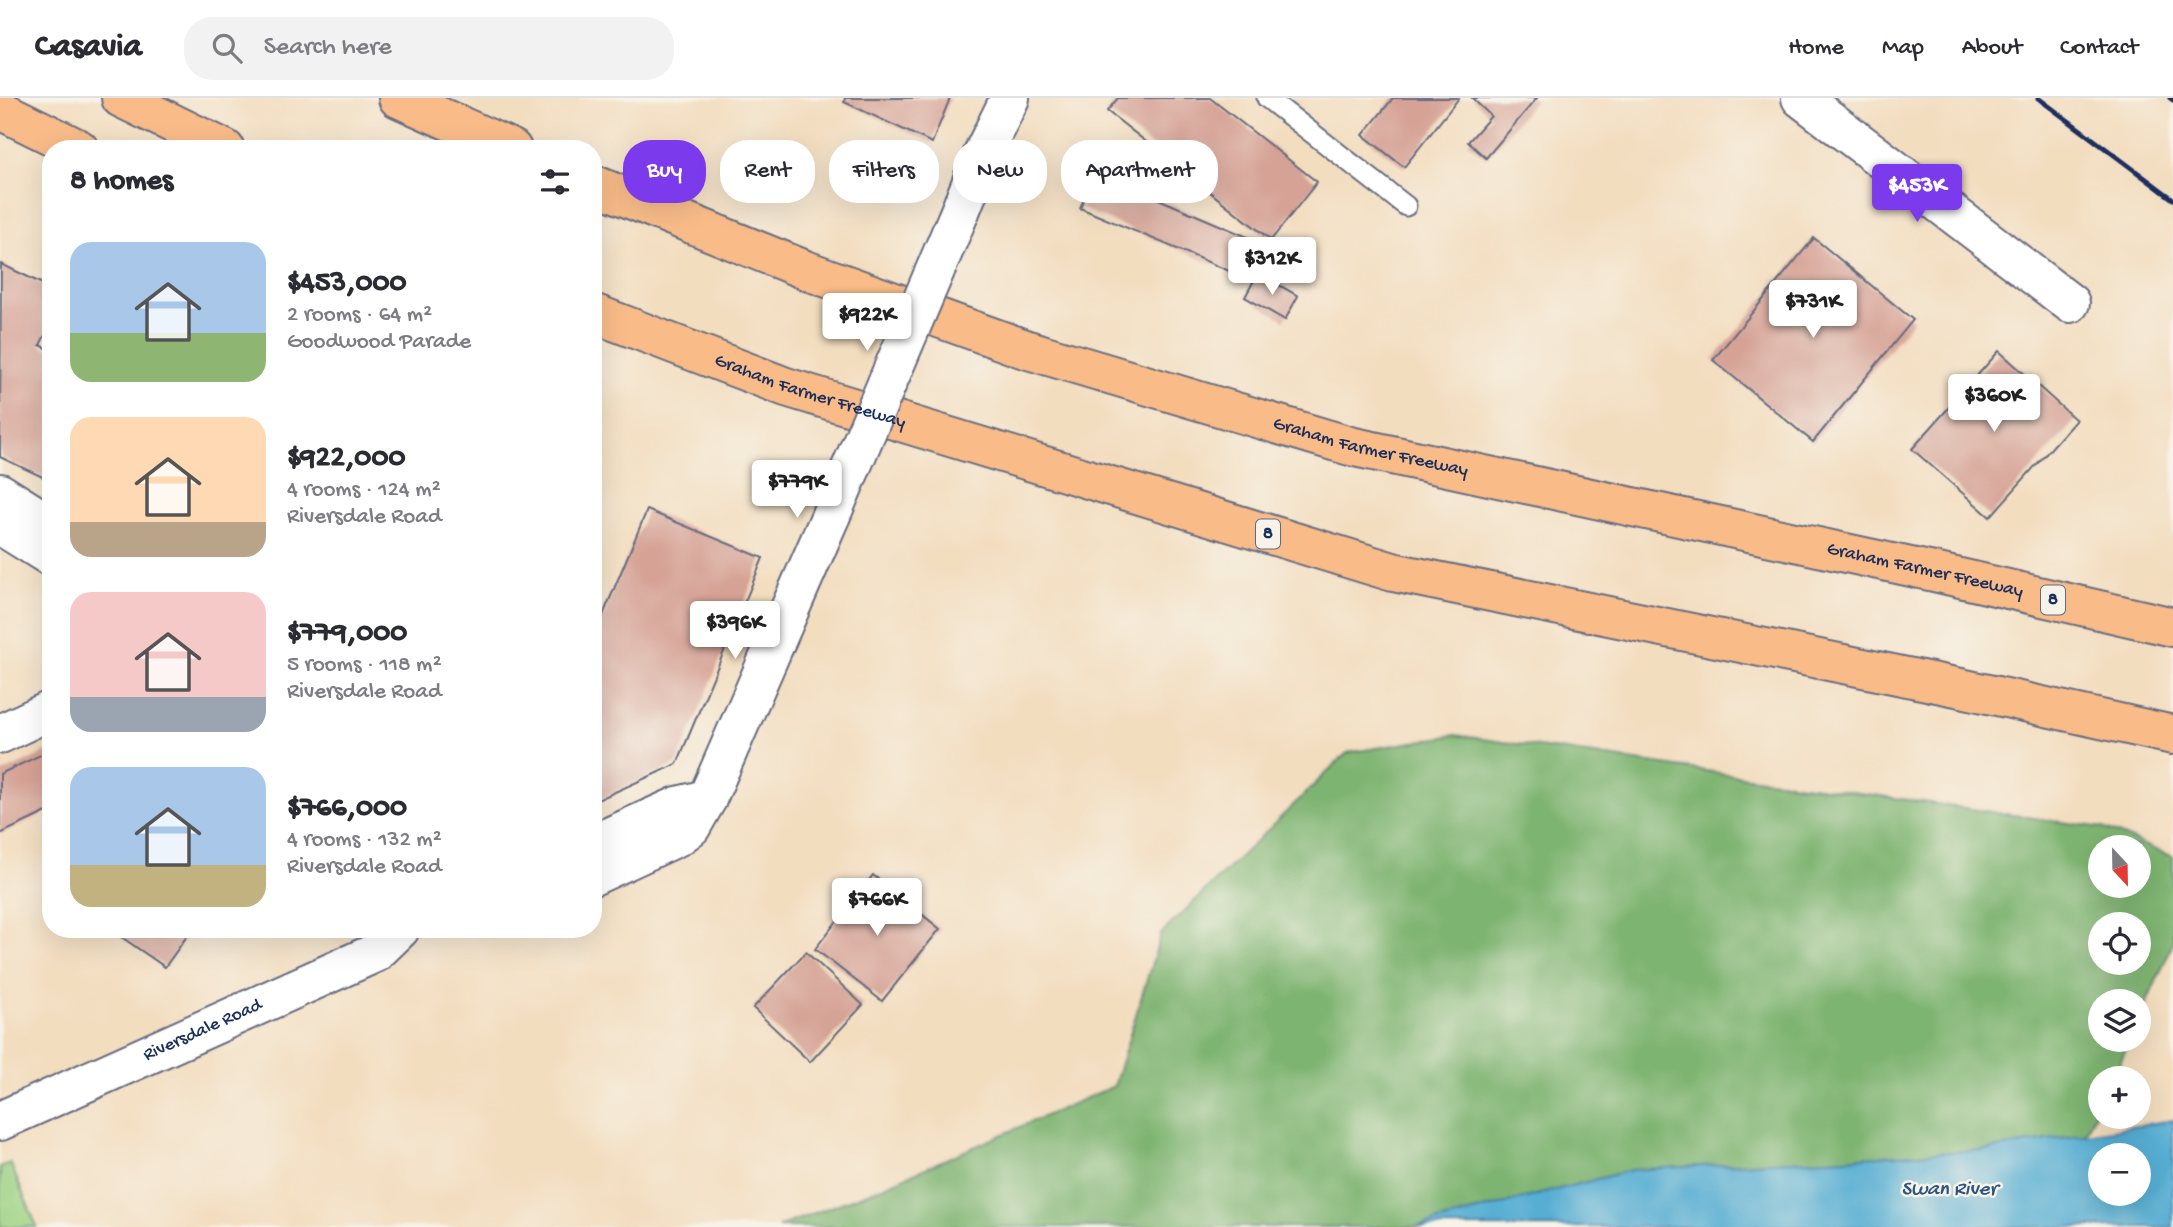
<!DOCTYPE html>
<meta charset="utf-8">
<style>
:root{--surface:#fff;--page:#f2f2f3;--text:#2b2b33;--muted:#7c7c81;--line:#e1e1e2;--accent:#7c3aed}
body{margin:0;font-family:"Gochi Hand",sans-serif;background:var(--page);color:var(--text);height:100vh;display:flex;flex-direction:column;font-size:26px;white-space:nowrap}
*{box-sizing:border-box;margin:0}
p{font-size:23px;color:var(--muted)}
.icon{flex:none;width:38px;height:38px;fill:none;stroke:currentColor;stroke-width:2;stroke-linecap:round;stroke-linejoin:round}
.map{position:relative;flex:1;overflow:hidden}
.panel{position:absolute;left:42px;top:42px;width:560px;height:798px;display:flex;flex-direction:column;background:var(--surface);border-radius:28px;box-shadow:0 7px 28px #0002}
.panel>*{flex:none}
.guide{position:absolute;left:623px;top:42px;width:665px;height:63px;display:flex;gap:14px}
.needle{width:46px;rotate:158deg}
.tools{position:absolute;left:2088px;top:737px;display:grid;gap:14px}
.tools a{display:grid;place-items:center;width:63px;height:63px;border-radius:50%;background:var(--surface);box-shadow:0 7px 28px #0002;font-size:35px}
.price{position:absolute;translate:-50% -60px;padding:0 16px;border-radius:7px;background:#fff;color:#222;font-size:23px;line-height:46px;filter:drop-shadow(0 2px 4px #0008)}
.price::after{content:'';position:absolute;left:50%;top:42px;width:21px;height:16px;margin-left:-10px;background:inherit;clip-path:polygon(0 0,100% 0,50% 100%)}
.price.active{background:var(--accent);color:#fff}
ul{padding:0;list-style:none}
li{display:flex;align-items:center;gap:21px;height:175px;padding:0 28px}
li span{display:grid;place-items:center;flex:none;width:196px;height:140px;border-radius:21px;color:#555}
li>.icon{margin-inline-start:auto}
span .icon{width:84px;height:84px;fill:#fffc;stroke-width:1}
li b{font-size:30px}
h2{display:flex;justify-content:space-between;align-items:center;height:84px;padding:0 28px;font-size:30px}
.chip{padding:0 24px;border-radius:28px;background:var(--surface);box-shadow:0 7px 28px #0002;font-size:24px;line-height:63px}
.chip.active{background:var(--accent);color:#fff}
header{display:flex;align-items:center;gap:42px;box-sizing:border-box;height:98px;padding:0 35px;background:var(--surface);border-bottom:2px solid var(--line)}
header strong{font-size:33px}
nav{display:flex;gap:38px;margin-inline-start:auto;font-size:24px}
.search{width:490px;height:63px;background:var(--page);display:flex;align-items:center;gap:18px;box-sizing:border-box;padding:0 24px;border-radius:28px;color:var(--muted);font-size:26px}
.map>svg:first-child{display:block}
.green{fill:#9dd283;stroke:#5c8070;stroke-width:2}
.forest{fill:#7eb471;stroke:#4c7268;stroke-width:2;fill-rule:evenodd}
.water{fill:#56aed3;stroke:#386e98;stroke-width:2;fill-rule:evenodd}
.building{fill:#d6a295}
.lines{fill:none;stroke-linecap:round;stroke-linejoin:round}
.lane-casing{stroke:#676c80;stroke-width:23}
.street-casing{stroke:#676c80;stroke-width:42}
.highway-casing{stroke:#676c80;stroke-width:42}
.lane{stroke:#fff;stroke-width:19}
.street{stroke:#fff;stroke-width:38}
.highway{stroke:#f9bc89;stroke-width:38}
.rail{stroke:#1b2f5e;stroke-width:5}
.street-bridge-casing{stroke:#676c80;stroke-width:42;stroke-linecap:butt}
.street-bridge{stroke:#fff;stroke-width:38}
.labels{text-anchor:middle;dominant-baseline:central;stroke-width:5;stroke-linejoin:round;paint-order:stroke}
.shield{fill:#f7f3e8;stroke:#5d6a87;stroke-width:2}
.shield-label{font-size:18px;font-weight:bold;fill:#1b2f5e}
.street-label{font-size:19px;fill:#1b2f5e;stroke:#f7f3e8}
.water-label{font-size:21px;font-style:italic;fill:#2d5581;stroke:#f7f3e8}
</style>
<header>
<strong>Casavia</strong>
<div class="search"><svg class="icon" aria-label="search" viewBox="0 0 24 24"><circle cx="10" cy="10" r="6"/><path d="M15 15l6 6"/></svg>Search here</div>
<nav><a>Home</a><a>Map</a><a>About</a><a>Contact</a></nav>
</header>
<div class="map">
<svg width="2173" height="1129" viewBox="0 0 2173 1129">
<rect width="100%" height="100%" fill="#f7f3e8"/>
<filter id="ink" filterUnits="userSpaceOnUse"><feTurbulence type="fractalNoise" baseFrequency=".0143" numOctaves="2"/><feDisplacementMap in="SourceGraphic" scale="14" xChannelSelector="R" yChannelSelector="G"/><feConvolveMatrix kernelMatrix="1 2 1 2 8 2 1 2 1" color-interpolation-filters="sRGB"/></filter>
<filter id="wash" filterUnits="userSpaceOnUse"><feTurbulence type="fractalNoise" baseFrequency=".00686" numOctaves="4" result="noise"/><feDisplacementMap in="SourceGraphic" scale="28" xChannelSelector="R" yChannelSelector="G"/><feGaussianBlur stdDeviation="1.57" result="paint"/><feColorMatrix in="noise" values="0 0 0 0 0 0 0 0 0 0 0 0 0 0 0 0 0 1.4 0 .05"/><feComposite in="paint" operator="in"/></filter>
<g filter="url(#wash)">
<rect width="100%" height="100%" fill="#f3ddbf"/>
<path class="green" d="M10,1065L37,1129H0V1069Z"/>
<path class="forest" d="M1455,637L2103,730L2173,759V845L2139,922L2138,903H2100V942H2130L2113,980H2100V1005L2085,1036L1987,1052L1631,1072L1417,1129H778L875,1092L1114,988L1161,836L1347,655ZM2100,749H2138V788H2100ZM2100,826H2138V864H2100Z"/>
<path class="water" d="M2173,1022V1129H1417L1631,1072L1987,1052ZM2100,1057H2138V1096H2100Z"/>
<g id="blocks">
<path class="building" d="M845,0H950L932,45L844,4Z
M1118,0H1210L1317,84L1271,142L1107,13Z
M1393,0H1459L1404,69L1363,37Z
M1472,0H1537L1486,60L1468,44L1491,18Z
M1095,74L1250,140L1234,175L1080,110Z
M1814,140L1913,222L1813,344L1713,262Z
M1,166L51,190V225L40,247L51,252V383L0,359Z
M1258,175L1298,198L1285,222L1245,199Z
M1999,253L2076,322L1990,419L1912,351Z
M647,412L763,460L677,666L593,704V541Z
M51,652V712L0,736V676Z
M873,777L940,831L882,903L815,851Z
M125,831H192L165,869L120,838Z
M806,854L863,907L810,964L753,910Z"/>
</g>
</g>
<g filter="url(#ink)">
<use href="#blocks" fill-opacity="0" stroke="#676c80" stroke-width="2"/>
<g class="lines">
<defs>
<path id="lane" d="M1267,0L1406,108"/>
<g id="street">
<path d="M1801,0L2070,205"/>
<path d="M959,116L985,51L1010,0"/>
<path d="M0,395L51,427"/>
<path d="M0,427L51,459"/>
<path d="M0,636L51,612"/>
<path d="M593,746L678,708L707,701"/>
<path d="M593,778L679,738L691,729L707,701L831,417"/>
<path id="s1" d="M0,1023L375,855L400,831"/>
</g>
<g id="highway">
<path d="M121,0L225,51"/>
<path d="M398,0L512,51"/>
<path d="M0,12L79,51"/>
<path id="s2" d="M593,86L808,173L1025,251L1350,348L1934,474L2173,529"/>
<path id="s3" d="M593,215L786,289L1393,474L1961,590L2173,637"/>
</g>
</defs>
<use href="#lane" class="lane-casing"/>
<use href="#street" class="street-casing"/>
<use href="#highway" class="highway-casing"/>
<use href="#lane" class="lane"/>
<use href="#street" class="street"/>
<use href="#highway" class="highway"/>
<path class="rail" d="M2038,0L2173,101
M2170,0L2173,2"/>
<defs>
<path id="street-bridge" d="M831,417L959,116"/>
</defs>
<use href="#street-bridge" class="street-bridge-casing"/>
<use href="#street-bridge" class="street-bridge"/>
</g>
</g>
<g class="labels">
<g class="shield">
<rect x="1256" y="421.5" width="24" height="29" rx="5"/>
<rect x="2041" y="487.5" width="24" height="29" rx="5"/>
</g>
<g class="shield-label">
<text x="1268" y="436">8</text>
<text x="2053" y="502">8</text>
</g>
<g class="street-label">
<text stroke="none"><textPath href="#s3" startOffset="231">Graham Farmer Freeway</textPath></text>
<text stroke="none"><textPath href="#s2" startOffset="822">Graham Farmer Freeway</textPath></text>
<text stroke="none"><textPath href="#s2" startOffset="1390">Graham Farmer Freeway</textPath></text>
<text stroke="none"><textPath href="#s1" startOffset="222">Riversdale Road</textPath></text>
</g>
<g class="water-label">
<text x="1949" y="1092">Swan River</text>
</g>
</g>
</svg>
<div class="tools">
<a><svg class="needle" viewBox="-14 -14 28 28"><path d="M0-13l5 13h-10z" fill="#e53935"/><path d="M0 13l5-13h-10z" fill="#7c7c81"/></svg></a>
<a><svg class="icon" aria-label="locate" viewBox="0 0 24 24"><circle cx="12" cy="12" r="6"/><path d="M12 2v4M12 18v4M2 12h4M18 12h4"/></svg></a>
<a><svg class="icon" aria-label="layers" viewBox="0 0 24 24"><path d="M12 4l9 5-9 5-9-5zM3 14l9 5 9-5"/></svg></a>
<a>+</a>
<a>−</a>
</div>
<b class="price active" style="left:1917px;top:126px">$453K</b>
<b class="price" style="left:1272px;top:199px">$312K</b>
<b class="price" style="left:1813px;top:242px">$731K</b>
<b class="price" style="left:867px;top:255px">$922K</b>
<b class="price" style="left:1994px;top:336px">$360K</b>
<b class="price" style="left:797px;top:422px">$779K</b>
<b class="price" style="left:735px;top:563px">$396K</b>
<b class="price" style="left:877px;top:840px">$766K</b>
<div class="guide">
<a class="chip active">Buy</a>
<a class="chip">Rent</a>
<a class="chip">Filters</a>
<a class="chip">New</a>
<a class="chip">Apartment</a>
</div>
<section class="panel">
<h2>8 homes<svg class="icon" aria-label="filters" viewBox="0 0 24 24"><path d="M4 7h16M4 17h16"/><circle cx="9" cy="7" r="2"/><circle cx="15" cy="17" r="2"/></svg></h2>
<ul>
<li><span style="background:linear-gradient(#a9c7e8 65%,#8fb573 0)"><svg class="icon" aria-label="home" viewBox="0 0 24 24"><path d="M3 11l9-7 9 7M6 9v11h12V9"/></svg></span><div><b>$453,000</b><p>2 rooms · 64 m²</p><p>Goodwood Parade</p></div></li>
<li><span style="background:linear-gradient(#ffd9b3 75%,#b9a48a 0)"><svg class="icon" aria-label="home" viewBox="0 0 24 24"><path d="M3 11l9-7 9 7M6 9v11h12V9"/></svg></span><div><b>$922,000</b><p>4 rooms · 124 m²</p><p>Riversdale Road</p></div></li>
<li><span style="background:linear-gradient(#f6c9c9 75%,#9aa5b1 0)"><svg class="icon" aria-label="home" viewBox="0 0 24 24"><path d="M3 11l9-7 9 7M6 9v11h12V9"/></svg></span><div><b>$779,000</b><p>5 rooms · 118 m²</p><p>Riversdale Road</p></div></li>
<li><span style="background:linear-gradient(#a9c7e8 70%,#c2b280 0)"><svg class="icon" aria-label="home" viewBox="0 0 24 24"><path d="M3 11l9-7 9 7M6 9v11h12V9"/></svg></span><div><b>$766,000</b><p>4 rooms · 132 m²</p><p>Riversdale Road</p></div></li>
</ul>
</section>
</div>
